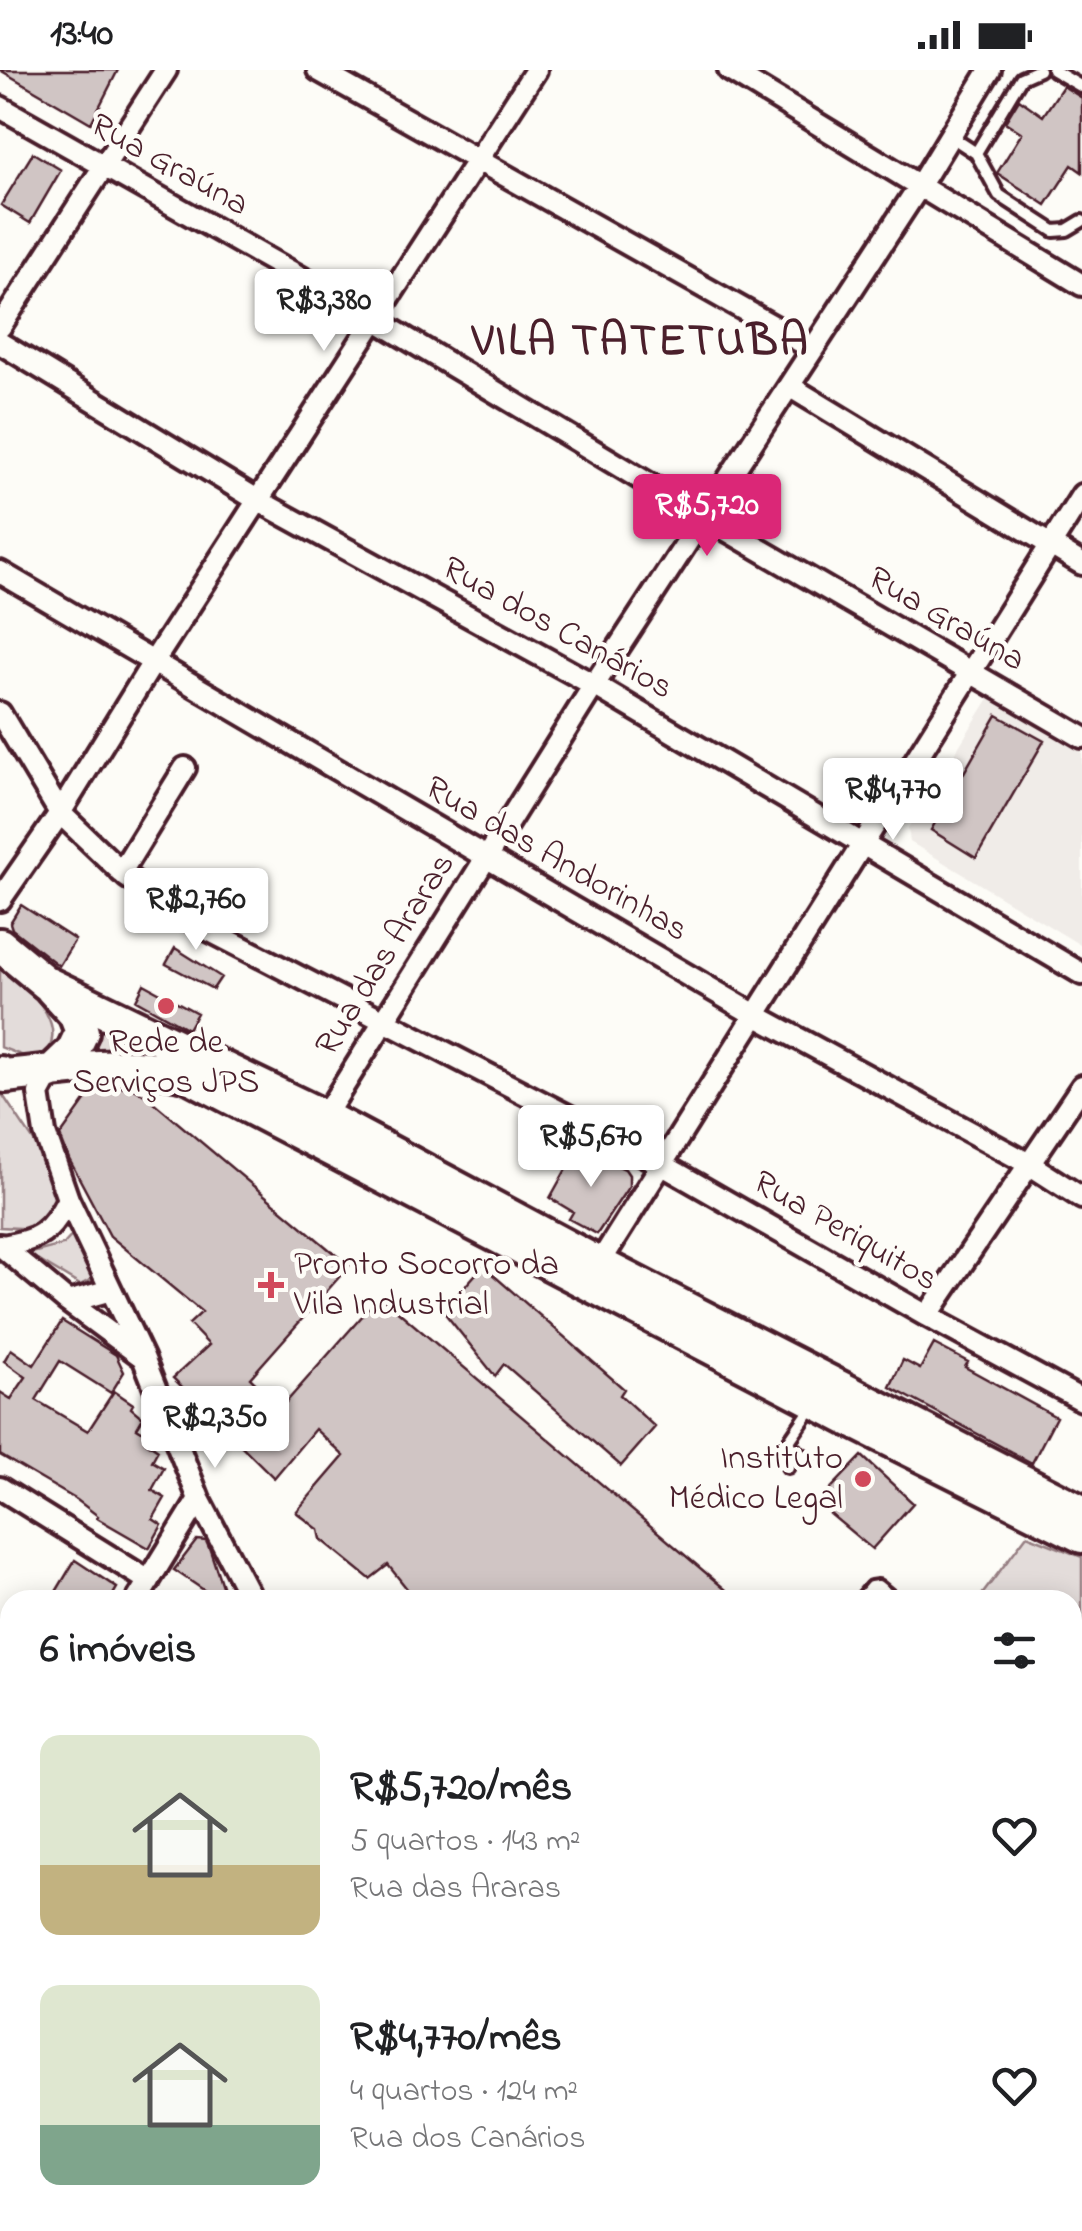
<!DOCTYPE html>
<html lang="pt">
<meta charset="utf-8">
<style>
:root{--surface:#fff;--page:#f6f6f6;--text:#202124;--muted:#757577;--accent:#db2777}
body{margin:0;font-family:"Indie Flower",sans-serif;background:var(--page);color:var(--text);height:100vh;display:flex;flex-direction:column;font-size:38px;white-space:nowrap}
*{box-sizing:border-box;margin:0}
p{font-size:32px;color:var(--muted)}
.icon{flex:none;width:55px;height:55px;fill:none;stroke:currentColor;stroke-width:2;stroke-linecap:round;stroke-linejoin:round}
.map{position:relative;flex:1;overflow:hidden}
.sheet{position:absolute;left:0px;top:1520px;width:1082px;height:642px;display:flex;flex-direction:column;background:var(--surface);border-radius:30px 30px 0 0;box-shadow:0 5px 25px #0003}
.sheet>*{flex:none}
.price{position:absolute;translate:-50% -85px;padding:0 22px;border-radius:10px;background:#fff;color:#222;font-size:32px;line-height:65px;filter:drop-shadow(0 2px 5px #0008)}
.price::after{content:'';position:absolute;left:50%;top:60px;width:30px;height:22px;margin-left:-15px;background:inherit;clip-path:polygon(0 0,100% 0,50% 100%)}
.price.current{background:var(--accent);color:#fff}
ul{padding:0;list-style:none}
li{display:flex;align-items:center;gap:30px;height:250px;padding:0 40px}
li span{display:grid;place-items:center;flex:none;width:280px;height:200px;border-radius:20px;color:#555}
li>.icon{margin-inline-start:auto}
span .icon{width:120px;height:120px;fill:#fffc;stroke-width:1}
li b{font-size:42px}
h2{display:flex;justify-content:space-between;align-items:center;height:120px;padding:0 40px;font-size:42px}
.status{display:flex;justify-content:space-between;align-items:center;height:70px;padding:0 50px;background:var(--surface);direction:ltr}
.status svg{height:28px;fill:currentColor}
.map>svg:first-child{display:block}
.built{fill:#f0ece8}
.green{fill:#e3dcda;stroke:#967e82;stroke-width:2.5}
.building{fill:#d0c5c4;stroke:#4a1f2b;stroke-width:2.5}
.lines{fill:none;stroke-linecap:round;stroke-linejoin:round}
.lane-casing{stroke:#4a1f2b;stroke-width:18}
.street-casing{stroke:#4a1f2b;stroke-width:28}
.primary-casing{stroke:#4a1f2b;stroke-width:40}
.lane{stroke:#fdfcf7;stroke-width:10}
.street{stroke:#fdfcf7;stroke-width:20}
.primary{stroke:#fdfcf7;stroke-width:32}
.poi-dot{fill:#d1495b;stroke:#fdfcf7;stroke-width:4}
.labels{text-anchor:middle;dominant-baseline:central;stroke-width:9;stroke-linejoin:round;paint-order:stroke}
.street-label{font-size:35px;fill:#4a1f2b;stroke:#fdfcf7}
.poi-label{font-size:35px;fill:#4a1f2b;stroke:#fdfcf7}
.district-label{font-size:45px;font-weight:bold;letter-spacing:2.5px;fill:#4a1f2b;stroke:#fdfcf7}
</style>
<div class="status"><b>13:40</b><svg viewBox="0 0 49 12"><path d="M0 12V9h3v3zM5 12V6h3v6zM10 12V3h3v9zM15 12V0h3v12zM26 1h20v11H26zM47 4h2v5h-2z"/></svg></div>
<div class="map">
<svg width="1082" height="2161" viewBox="0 0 1082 2161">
<rect width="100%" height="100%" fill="#fdfcf7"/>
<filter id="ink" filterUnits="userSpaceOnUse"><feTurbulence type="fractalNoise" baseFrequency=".01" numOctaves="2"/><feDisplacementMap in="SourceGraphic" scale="20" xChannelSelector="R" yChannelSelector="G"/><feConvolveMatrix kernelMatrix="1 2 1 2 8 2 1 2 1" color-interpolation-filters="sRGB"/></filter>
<g filter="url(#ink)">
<path class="built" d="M991,625L1082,679V876L910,772L908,758Z"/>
<path class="green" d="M0,892C25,916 77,957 39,992L0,977Z
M96,945L157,973L114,979L92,987L97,972Z
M0,1021L39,1079L61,1125L39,1159L0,1157Z
M79,1158L101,1204L80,1215L28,1184L63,1175Z
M1027,1465L1082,1487V1588L1073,1602L1072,1530H978Z
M821,2153H893L897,2157L891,2161H809Z"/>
<path class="building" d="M0,0H118L91,53Z
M1063,16L1082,28V102L1072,95L1046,135L997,103L1022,63L1005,52L1019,29L1043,46Z
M33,83L61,100L30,153L1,135Z
M997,645L1044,671L976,788L931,760Z
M21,835L75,870L59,896L12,859L10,853Z
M175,878L221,907L213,919L166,894Z
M144,914L197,943L188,959L136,930Z
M107,1017H131L146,1026L349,1196L250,1308L281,1338L380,1226L726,1520L718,1530H416L388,1495L370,1509L321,1469L319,1460L296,1442L344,1386L315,1359L274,1408L173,1308L209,1275L189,1254L202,1242L110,1166L69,1089L60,1066L92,1021Z
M579,1076L598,1099L604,1089L625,1099L629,1105V1116L597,1164L569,1149L573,1142L550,1128Z
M483,1196L624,1319L620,1325L655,1357L621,1396L504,1294L495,1306L443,1241Z
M62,1251L116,1285L124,1302L111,1323L60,1291L36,1330L88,1361L114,1321L133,1334L131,1338L143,1348L137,1358L148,1365L145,1371L158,1380L152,1391L164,1398L152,1420L165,1428L153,1449L162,1455L149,1478L97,1448L98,1446L77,1430L0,1385V1322L11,1329L26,1307L4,1291L11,1279L34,1295Z
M934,1274L968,1292L965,1297L1056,1347L1032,1393L890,1317L903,1290L920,1299Z
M862,1386L913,1433L872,1479L817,1433Z
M197,1470L206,1471L210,1480L223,1519L217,1529L174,1500Z
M75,1490L117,1518L110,1530H51Z"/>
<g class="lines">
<defs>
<path id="lane" d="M1053,0L1082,17
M950,66L976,83L999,125L1054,161L1067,160L1082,151
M976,83L1021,8L1039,0
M787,1374L811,1391
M788,1397L787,1374L813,1336
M860,1530L871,1517L878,1516L895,1530"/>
<path id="street" d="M318,0L812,278
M729,0L1082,215
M0,37L376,250L704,447L1082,667
M0,257L166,0
M0,273L259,431L594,615L1082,904
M789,316L1082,494
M0,502L757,946L1029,1094L1082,1128
M0,643L60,743L127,807L195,853L661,1094L927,1246L1082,1330
M121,802L185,698
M0,830L60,743L152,594L536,0
M51,1002L39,1024L45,1063L68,1129L143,1287L199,1429L252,1530
M324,1047L594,615L920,115L990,0
M0,1175L68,1232L141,1286
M2,1176C39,1170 51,1163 68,1129
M599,1194L1082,425
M68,1232L111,1220
M927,1246L1082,1016
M0,1418L149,1511
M137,1530L199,1429
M1072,1635L1082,1623
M0,1653L10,1660
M0,1752L10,1736
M0,1884L10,1890
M0,2121L10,2128
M47,2152L60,2161
M421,2152L434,2161
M699,2152L705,2161
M368,2161L374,2152"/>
<path id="primary" d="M0,875L46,913L324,1047L599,1194L1082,1442
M51,1002L73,981L82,962L75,944L52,919
M0,1003L5,1006C70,1000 121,989 186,1004L851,1350L1082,1466"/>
</defs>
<use href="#lane" class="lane-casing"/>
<use href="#street" class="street-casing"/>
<use href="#primary" class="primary-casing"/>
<use href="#lane" class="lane"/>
<use href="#street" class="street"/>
<use href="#primary" class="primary"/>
</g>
</g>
<g class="poi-dot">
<circle cx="166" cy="936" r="10"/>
<path d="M266 1200h10v10h10v10h-10v10h-10v-10h-10v-10h10z"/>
<circle cx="863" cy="1409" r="10"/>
</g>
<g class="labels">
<g class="street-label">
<text transform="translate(169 96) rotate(29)">Rua Graúna</text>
<text transform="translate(946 550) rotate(30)">Rua Graúna</text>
<text transform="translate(557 559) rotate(29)">Rua dos Canários</text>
<text transform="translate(556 790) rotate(30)">Rua das Andorinhas</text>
<text transform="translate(386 885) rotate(-58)">Rua das Araras</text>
<text transform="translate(845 1162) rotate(30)">Rua Periquitos</text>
</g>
<g class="poi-label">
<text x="166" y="973">Rede de<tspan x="166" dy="40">Serviços JPS</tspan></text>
<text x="294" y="1195" text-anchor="start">Pronto Socorro da<tspan x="294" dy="40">Vila Industrial</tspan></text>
<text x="843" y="1389" text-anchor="end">Instituto<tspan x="843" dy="40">Médico Legal</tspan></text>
</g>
<g class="district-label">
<text x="641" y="273">VILA TATETUBA</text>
</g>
</g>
</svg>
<b class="price" style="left:324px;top:284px">R$3,380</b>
<b class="price current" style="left:707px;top:489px">R$5,720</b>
<b class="price" style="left:893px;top:773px">R$4,770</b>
<b class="price" style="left:196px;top:883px">R$2,760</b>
<b class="price" style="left:591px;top:1120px">R$5,670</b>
<b class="price" style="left:215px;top:1401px">R$2,350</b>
<section class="sheet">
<h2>6 imóveis<svg class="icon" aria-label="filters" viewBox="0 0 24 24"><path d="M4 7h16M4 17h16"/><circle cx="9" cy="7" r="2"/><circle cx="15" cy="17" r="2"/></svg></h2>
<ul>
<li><span style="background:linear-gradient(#dfe7d0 65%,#c2b280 0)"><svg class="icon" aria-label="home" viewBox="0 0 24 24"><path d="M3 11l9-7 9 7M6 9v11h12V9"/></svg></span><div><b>R$5,720/mês</b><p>5 quartos · 143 m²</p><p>Rua das Araras</p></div><svg class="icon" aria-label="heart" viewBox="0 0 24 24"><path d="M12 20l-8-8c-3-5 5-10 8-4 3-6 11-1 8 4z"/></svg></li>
<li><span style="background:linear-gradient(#dfe7d0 70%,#7fa58c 0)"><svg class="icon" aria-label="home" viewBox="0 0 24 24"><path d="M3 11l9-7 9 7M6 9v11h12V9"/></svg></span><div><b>R$4,770/mês</b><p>4 quartos · 124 m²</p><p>Rua dos Canários</p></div><svg class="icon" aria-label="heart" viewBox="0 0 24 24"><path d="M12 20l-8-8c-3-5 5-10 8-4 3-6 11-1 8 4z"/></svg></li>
</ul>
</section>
</div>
